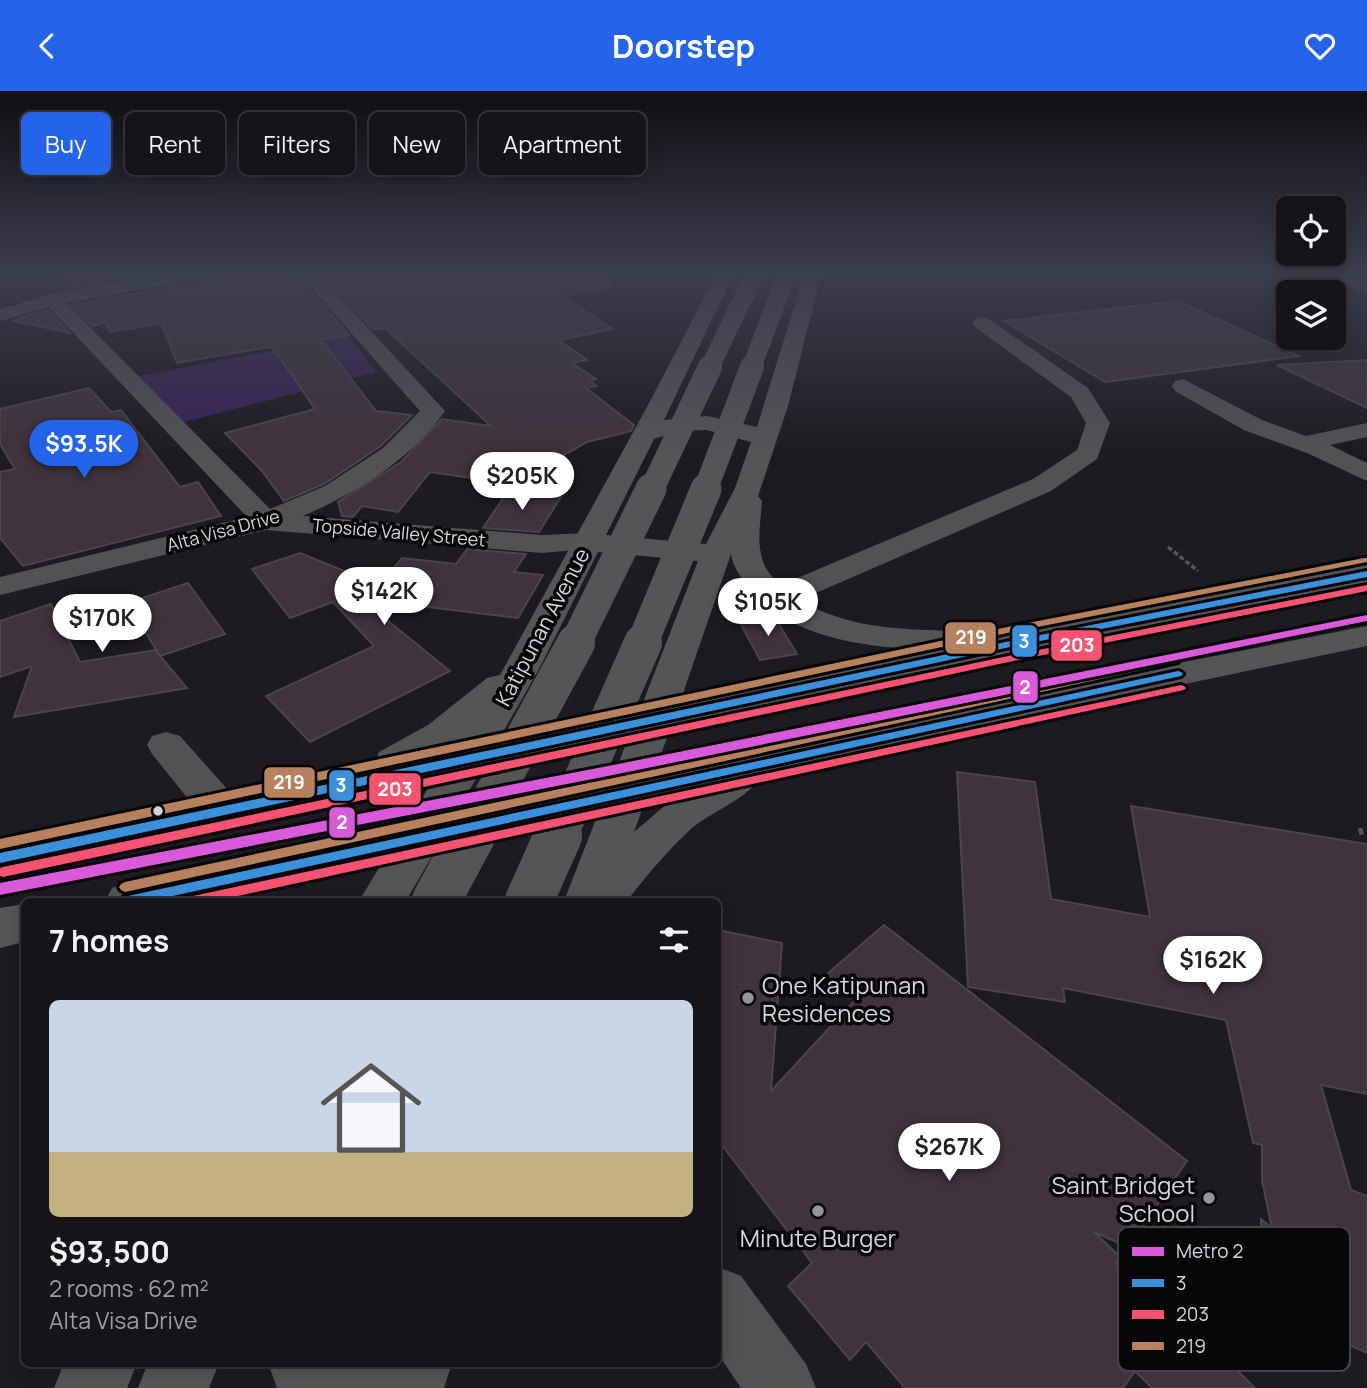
<!DOCTYPE html>
<meta charset="utf-8">
<style>
:root{--surface:#161418;--page:#232125;--text:#f1f3f6;--muted:#9e9ea2;--line:#353337;--accent:#2563eb}
body{margin:0;font-family:Manrope,sans-serif;background:var(--page);color:var(--text);height:100vh;display:flex;flex-direction:column;font-size:26px;white-space:nowrap}
*{box-sizing:border-box;margin:0}
p{font-size:23px;color:var(--muted)}
.icon{flex:none;width:38px;height:38px;fill:none;stroke:currentColor;stroke-width:2;stroke-linecap:round;stroke-linejoin:round}
.map{position:relative;flex:1;overflow:hidden}
.panel{position:absolute;left:21px;top:807px;width:700px;height:469px;display:flex;flex-direction:column;background:var(--surface);border-radius:10px;box-shadow:0 4px 18px #0003,0 0 0 2px var(--line)}
.panel>*{flex:none}
.banner{position:absolute;left:21px;top:21px;width:700px;height:63px;display:flex;gap:14px}
.buttons{position:absolute;left:1276px;top:105px;display:grid;gap:14px}
.buttons a{display:grid;place-items:center;width:70px;height:70px;border-radius:10px;background:var(--surface);box-shadow:0 4px 18px #0003,0 0 0 2px var(--line);font-size:35px}
.price{position:absolute;translate:-50% -60px;padding:0 16px;border-radius:24px;background:#fff;color:#222;font-size:23px;line-height:46px;filter:drop-shadow(0 2px 4px #0008)}
.price::after{content:'';position:absolute;left:50%;top:42px;width:21px;height:16px;margin-left:-10px;background:inherit;clip-path:polygon(0 0,100% 0,50% 100%)}
.price.active{background:var(--accent);color:#fff}
ul{padding:0;list-style:none}
li{display:grid;align-content:center;gap:14px;height:371px;padding:0 28px}
li span{display:grid;place-items:center;height:217px;border-radius:10px;color:#555}
li>.icon{margin-inline-start:auto}
span .icon{width:126px;height:126px;fill:#fffc;stroke-width:1}
li b{font-size:30px}
h2{display:flex;justify-content:space-between;align-items:center;height:84px;padding:0 28px;font-size:30px}
.pill{padding:0 24px;border-radius:10px;background:var(--surface);box-shadow:0 4px 18px #0003,0 0 0 2px var(--line);font-size:24px;line-height:63px}
.pill.active{background:var(--accent);color:#fff}
header{display:flex;justify-content:space-between;align-items:center;height:91px;padding:0 28px;background:var(--accent);color:#fff;font-size:32px;font-weight:700}
.map>svg:first-child{display:block}
.green{fill:#382353}
.building{fill:#3f333c;stroke:#494649;stroke-width:2}
.lines{fill:none;stroke-linecap:round;stroke-linejoin:round}
.path-far1{stroke:#555556;stroke-width:3.5;stroke-dasharray:5 2.5;stroke-linecap:butt}
.path{stroke:#555556;stroke-width:4.5;stroke-dasharray:7 3.5;stroke-linecap:butt}
.minor{fill:#525254;fill-rule:evenodd}
.major{fill:#545557;fill-rule:evenodd}
.major-bridge-far5{stroke:#545557;stroke-width:19}
.major-bridge-far4{stroke:#545557;stroke-width:24}
.major-bridge-far3{stroke:#545557;stroke-width:31}
.major-bridge-far2{stroke:#545557;stroke-width:38}
.major-bridge-far1{stroke:#545557;stroke-width:48}
.major-bridge{stroke:#545557;stroke-width:60}
.bus-1-casing{stroke:#070608;stroke-width:6}
.bus-2-casing{stroke:#070608;stroke-width:6}
.bus-3-casing{stroke:#070608;stroke-width:6}
.bus-1{fill:#3a90db;fill-rule:evenodd}
.bus-2{fill:#f65372;fill-rule:evenodd}
.bus-3{fill:#b6815c;fill-rule:evenodd}
.metro-1-casing{stroke:#070608;stroke-width:6}
.metro-1{fill:#d95ad9;fill-rule:evenodd}
.bus-dot{fill:#d7d5da;stroke:#070608;stroke-width:2.5}
.poi-dot{fill:#969499;stroke:#070608;stroke-width:2.5}
.labels{text-anchor:middle;dominant-baseline:central;stroke-width:7;stroke-linejoin:round;paint-order:stroke}
.far-street-label{font-size:18px;fill:#d7d5da;stroke:#070608}
.street-label{font-size:21px;fill:#d7d5da;stroke:#070608}
.near-poi-label{font-size:24px;fill:#d7d5da;stroke:#070608;text-anchor:start}
.key{fill:#070608;stroke:#454447;stroke-width:2}
.key-label{font-size:19px;fill:#d7d5da}
.line-badge{stroke:#070608;stroke-width:2.5}
.badge-label{font-size:19px;text-anchor:middle;font-weight:bold;fill:#fff}
</style>
<header><svg class="icon" aria-label="back" viewBox="0 0 24 24"><path d="M15 5l-7 7 7 7"/></svg>Doorstep<svg class="icon" aria-label="heart" viewBox="0 0 24 24"><path d="M12 20l-8-8c-3-5 5-10 8-4 3-6 11-1 8 4z"/></svg></header>
<div class="map">
<svg width="1367" height="1297" viewBox="0 0 1367 1297">
<rect width="100%" height="100%" fill="#1d1b20"/>
<path class="green" d="M349,245L376,281L181,332L138,285Z"/>
<path class="building" d="M59,180H150L71,197Z
M265,180H289L308,197L349,244L321,249L376,320L412,324L381,355L324,393L284,410L262,380L225,342L315,318L274,258L269,256L177,272L161,232L110,241L105,231L92,235L71,214Z
M317,180H609L611,197L562,205L613,238L559,249L587,269L572,272L596,288L590,290L596,295L586,297L634,334L631,340L587,351L514,393L430,381L398,421L362,415L353,426L342,425L338,411L401,371L442,328L491,335L385,237L374,239Z
M1178,210L1299,265L1105,291L1004,230Z
M48,219L70,242L14,230L29,224Z
M1367,269V317L1277,274Z
M89,297L111,321L121,319L180,396L198,391L221,425L23,475L0,447V381L15,378L0,353V318Z
M508,400L561,406L539,441L483,437Z
M467,458L526,463L514,481L543,484L518,527L361,508L450,580L310,651L266,605L374,555L333,511L290,527L252,478L300,462L379,494L402,467L456,473Z
M188,492L225,543L160,565L187,597L14,626L32,575L0,586V530L51,513L80,571L155,559L160,565L127,512Z
M774,525L797,563L760,569L739,530Z
M957,681L1035,691L1051,808L1150,826L1131,715L1367,753V1003L1321,994L1351,1099L1367,1105V1262L1260,1214L1261,1128L1272,1137L1262,1090V1054L1253,1052L1226,929L1063,897L1065,911L968,896Z
M884,834L1187,1070L1128,1156L1094,1141L1120,1166L1116,1173L1183,1237L1188,1231L1255,1297H1152L1135,1280L1123,1297H905L866,1251L850,1269L788,1195L812,1172L718,1049V839L782,852L771,1000L856,908L827,883Z"/>
<g class="lines">
<path class="path-far1" d="M1168,456L1198,480"/>
<path class="path" d="M1360,737L1362,744"/>
<path class="minor" d="M176,180H222L214,185L66,212L270,418L325,395L383,357L420,320L310,195L292,180H312L322,187L445,320C411,369 356,402 303,425L542,444L588,442L598,445L603,451L598,457L542,462L266,439L0,504V486L247,426L49,216L0,230V218L52,203Z
M1146,180H1165L1157,185L1148,184Z
M1321,180H1343L1367,192V204Z
M982,226L989,228L1088,297L1110,332L1097,368L1051,400L786,515L775,518L764,515L759,508L764,501L1033,388L1077,359L1086,332L1071,306L975,236L972,232L975,228Z
M1183,288L1262,329L1306,345L1367,332V346L1330,354L1367,372V390L1307,362L1244,339L1175,300L1172,295L1175,290Z
M166,641L180,645L236,708L242,719L236,730L221,734L206,730L152,663L147,654L152,645Z
M718,1176L741,1185L806,1273L816,1297H741L718,1263Z"/>
<path class="major" d="M718,180H735L664,329L707,325L757,336L805,180H822L788,315L758,405L762,410C761,429 756,451 763,470C766,480 774,488 782,495C831,538 895,538 957,540L969,543L974,550L1367,474V492L1015,562L670,638L655,680L1056,596L1367,535V555L1056,620L756,687L757,690C747,707 710,722 692,737C668,759 647,784 627,810H564L598,723L435,760L406,810H359L382,772L210,810H105L112,797L128,791L406,733L433,689L0,784V750L374,673L379,661L428,634L487,587L500,584L648,314ZM707,339L751,351L735,397L706,453L606,444L654,348L679,340ZM598,461L698,470L640,619L499,648L539,578ZM731,463C733,476 741,487 749,497C792,549 866,556 929,559L680,611ZM628,647L612,690L456,722L481,679ZM458,650L454,657L444,659ZM676,705L634,741L644,713Z
M24,813V851L0,857V817Z
M64,1272H137L127,1297H54Z
M148,1272H219L209,1297H138Z
M268,1272H452L444,1297H277Z"/>
<path class="major-bridge-far5" d="M709,278L756,180
M751,278L788,180"/>
<path class="major-bridge-far4" d="M651,400L710,276
M705,400L752,276"/>
<path class="major-bridge-far3" d="M575,553L651,398
M642,553L706,398"/>
<path class="major-bridge-far2" d="M470,747L576,552
M557,747L643,552"/>
<path class="major-bridge-far1" d="M436,810L471,745
M529,810L558,745"/>
<path class="major-bridge" d="M313,1297L324,1272"/>
<defs>
<path id="bus-1" d="M1367,480V486L1015,555L0,772V762L1015,549Z
M1178,580L1181,581L1183,583L1181,585L150,810H122L124,806L128,805Z"/>
<path id="bus-2" d="M1367,494V500L1018,569L3,786L0,785V777L3,776L1018,563Z
M1181,594L1184,595L1186,597L1184,599L215,810H187L189,806L193,805Z"/>
<path id="bus-3" d="M1364,467H1367V471L1012,541L0,758V748L1012,535Z
M1175,566L1180,569L1178,571L125,801L121,799L119,796L121,793L125,791Z"/>
</defs>
<use href="#bus-1" class="bus-1-casing"/>
<use href="#bus-2" class="bus-2-casing"/>
<use href="#bus-3" class="bus-3-casing"/>
<use href="#bus-1" class="bus-1"/>
<use href="#bus-2" class="bus-2"/>
<use href="#bus-3" class="bus-3"/>
<defs>
<path id="metro-1" d="M1367,524V530L603,686L0,804V792L603,676Z"/>
</defs>
<use href="#metro-1" class="metro-1-casing"/>
<use href="#metro-1" class="metro-1"/>
</g>
<linearGradient id="sky" x2="0" y2="1"><stop stop-color="#100f12"/><stop offset="0.5" stop-color="#3a3f4e"/><stop offset="1" stop-color="#3a3f4e" stop-opacity="0"/></linearGradient>
<rect width="1367" height="362" fill="url(#sky)"/>
<circle class="bus-dot" cx="158" cy="720" r="6"/>
<g class="poi-dot">
<circle cx="748" cy="907" r="7"/>
<circle cx="1209" cy="1107" r="7"/>
<circle cx="818" cy="1120" r="7"/>
</g>
<g class="labels">
<g class="far-street-label">
<text transform="translate(223 439) rotate(-15)">Alta Visa Drive</text>
<text transform="translate(399 441) rotate(5)">Topside Valley Street</text>
</g>
<g class="street-label">
<text transform="translate(542 536) rotate(-62)">Katipunan Avenue</text>
</g>
<g class="near-poi-label">
<text x="762" y="893">One Katipunan<tspan x="762" dy="28">Residences</tspan></text>
<text x="1195" y="1093" text-anchor="end">Saint Bridget<tspan x="1195" dy="28">School</tspan></text>
<text x="818" y="1146" text-anchor="middle">Minute Burger</text>
</g>
</g>
<rect x="1118" y="1136" width="232" height="144" rx="10" class="key"/>
<rect x="1132" y="1156" width="32" height="9" fill="#d95ad9"/>
<rect x="1132" y="1188" width="32" height="8" fill="#3a90db"/>
<rect x="1132" y="1219" width="32" height="9" fill="#f65372"/>
<rect x="1132" y="1251" width="32" height="8" fill="#b6815c"/>
<g class="key-label">
<text x="1176" y="1167">Metro 2</text>
<text x="1176" y="1199">3</text>
<text x="1176" y="1230">203</text>
<text x="1176" y="1262">219</text>
</g>
<g class="line-badge">
<rect x="944" y="530" width="53" height="34" rx="7" fill="#b6815c"/>
<rect x="1011" y="533" width="27" height="34" rx="7" fill="#3a90db"/>
<rect x="1050" y="538" width="53" height="33" rx="7" fill="#f65372"/>
<rect x="1012" y="579" width="27" height="34" rx="7" fill="#d95ad9"/>
<rect x="263" y="675" width="53" height="33" rx="7" fill="#b6815c"/>
<rect x="328" y="678" width="27" height="33" rx="7" fill="#3a90db"/>
<rect x="368" y="681" width="54" height="34" rx="7" fill="#f65372"/>
<rect x="328" y="715" width="28" height="33" rx="7" fill="#d95ad9"/>
</g>
<g class="badge-label">
<text x="971" y="553">219</text>
<text x="1024" y="557">3</text>
<text x="1077" y="561">203</text>
<text x="1025" y="603">2</text>
<text x="289" y="698">219</text>
<text x="341" y="701">3</text>
<text x="395" y="705">203</text>
<text x="342" y="738">2</text>
</g>
</svg>
<div class="buttons">
<a><svg class="icon" aria-label="locate" viewBox="0 0 24 24"><circle cx="12" cy="12" r="6"/><path d="M12 2v4M12 18v4M2 12h4M18 12h4"/></svg></a>
<a><svg class="icon" aria-label="layers" viewBox="0 0 24 24"><path d="M12 4l9 5-9 5-9-5zM3 14l9 5 9-5"/></svg></a>
</div>
<b class="price active" style="left:84px;top:389px">$93.5K</b>
<b class="price" style="left:522px;top:421px">$205K</b>
<b class="price" style="left:384px;top:536px">$142K</b>
<b class="price" style="left:768px;top:547px">$105K</b>
<b class="price" style="left:102px;top:563px">$170K</b>
<b class="price" style="left:1213px;top:905px">$162K</b>
<b class="price" style="left:949px;top:1092px">$267K</b>
<div class="banner">
<a class="pill active">Buy</a>
<a class="pill">Rent</a>
<a class="pill">Filters</a>
<a class="pill">New</a>
<a class="pill">Apartment</a>
</div>
<section class="panel">
<h2>7 homes<svg class="icon" aria-label="filters" viewBox="0 0 24 24"><path d="M4 7h16M4 17h16"/><circle cx="9" cy="7" r="2"/><circle cx="15" cy="17" r="2"/></svg></h2>
<ul>
<li><span style="background:linear-gradient(#c9d6e8 70%,#c2b280 0)"><svg class="icon" aria-label="home" viewBox="0 0 24 24"><path d="M3 11l9-7 9 7M6 9v11h12V9"/></svg></span><div><b>$93,500</b><p>2 rooms · 62 m²</p><p>Alta Visa Drive</p></div></li>
</ul>
</section>
</div>
